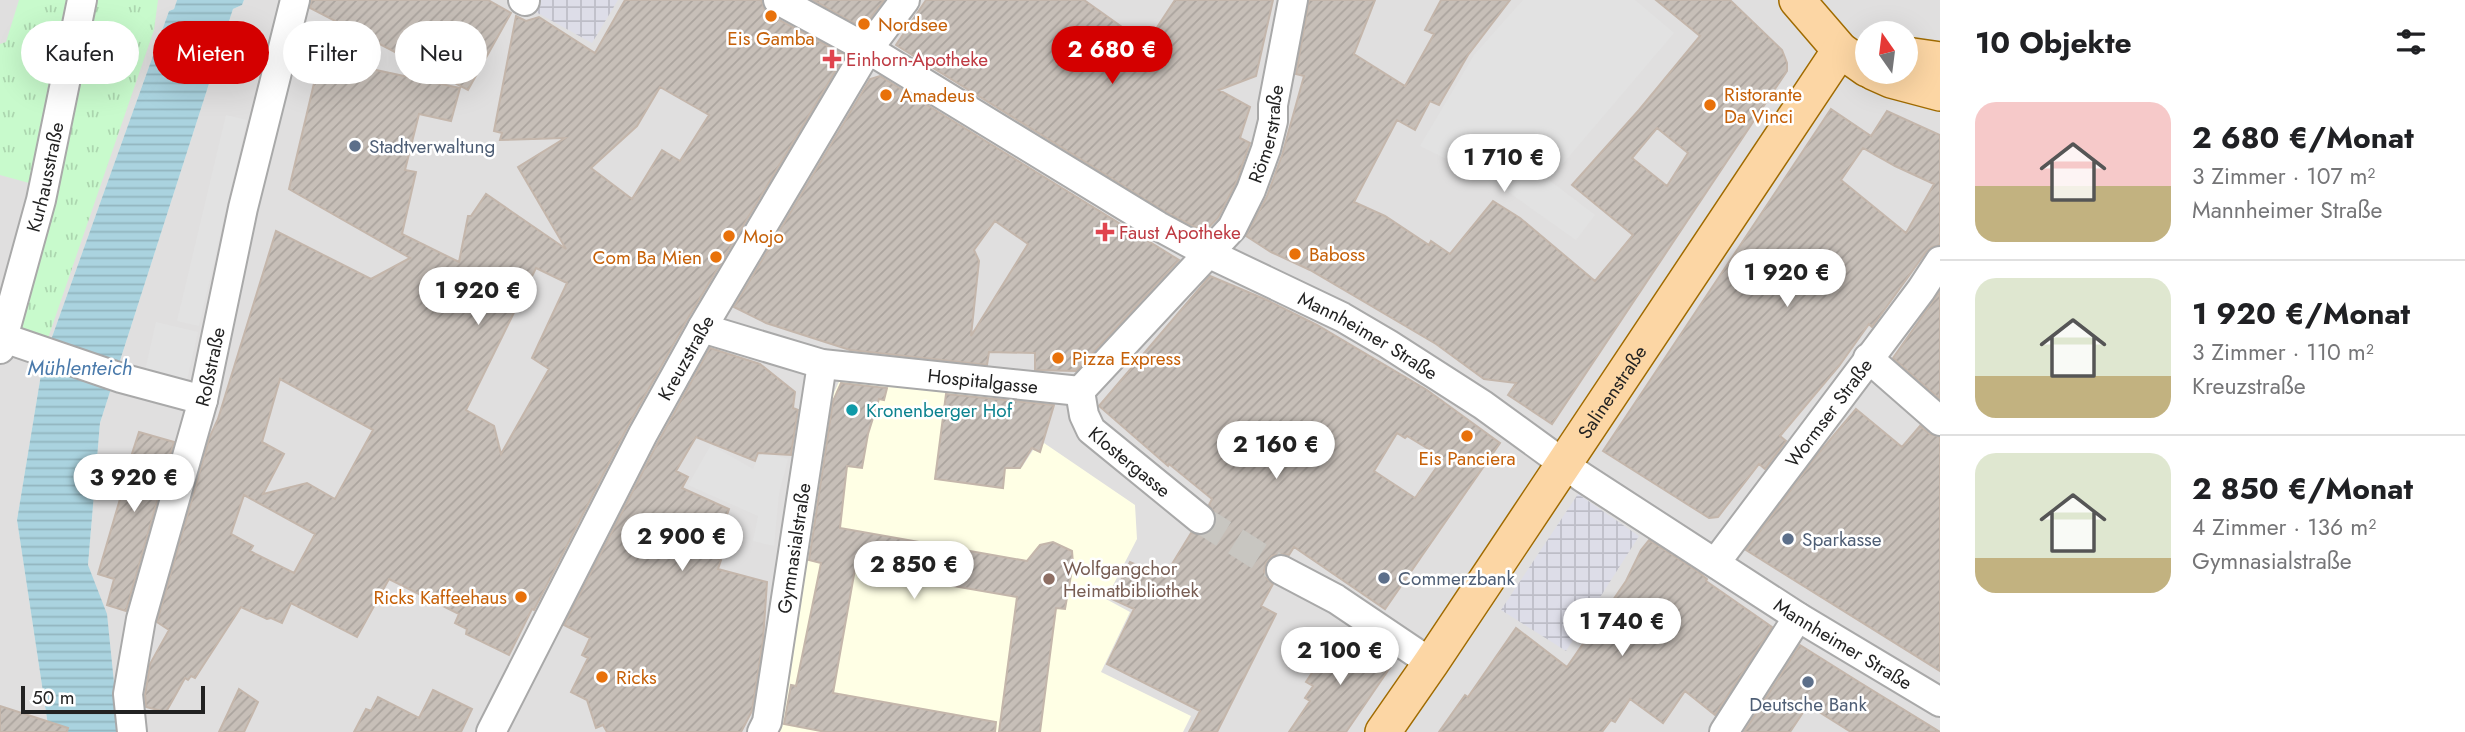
<!DOCTYPE html>
<html lang="de">
<meta charset="utf-8">
<style>
:root{--surface:#fff;--page:#f2f2f2;--text:#202124;--muted:#757577;--line:#e0e0e0;--accent:#d40000}
body{margin:0;font-family:Jost,sans-serif;background:var(--page);color:var(--text);height:100vh;display:flex;flex-direction:column;font-size:26px;white-space:nowrap}
*{box-sizing:border-box;margin:0}
p{font-size:23px;color:var(--muted)}
.icon{flex:none;width:38px;height:38px;fill:none;stroke:currentColor;stroke-width:2;stroke-linecap:round;stroke-linejoin:round}
.map{position:relative;flex:1;overflow:hidden}
.drawer{display:flex;flex-direction:column;background:var(--surface);width:525px}
.drawer>*{flex:none}
.hud{position:absolute;left:21px;top:21px;width:665px;height:63px;display:flex;gap:14px}
.needle{width:46px;rotate:346deg}
.buttons{position:absolute;left:1855px;top:21px;display:grid;gap:14px}
.buttons a{display:grid;place-items:center;width:63px;height:63px;border-radius:50%;background:var(--surface);box-shadow:0 7px 28px #0002;font-size:35px}
.scale{position:absolute;left:21px;bottom:18px;width:184px;box-sizing:border-box;padding-left:7px;border:4px solid #222;border-top:0;font-size:19px;line-height:24px;white-space:nowrap;color:#222;-webkit-text-stroke:5px #fff;paint-order:stroke}
.price{position:absolute;translate:-50% -60px;padding:0 16px;border-radius:24px;background:#fff;color:#222;font-size:23px;line-height:46px;filter:drop-shadow(0 2px 4px #0008)}
.price::after{content:'';position:absolute;left:50%;top:42px;width:21px;height:16px;margin-left:-10px;background:inherit;clip-path:polygon(0 0,100% 0,50% 100%)}
.price.selected{background:var(--accent);color:#fff}
ul{padding:0;list-style:none}
li{display:flex;align-items:center;gap:21px;height:175px;padding:0 35px}
li+li{border-top:2px solid var(--line)}
li span{display:grid;place-items:center;flex:none;width:196px;height:140px;border-radius:21px;color:#555}
li>.icon{margin-inline-start:auto}
span .icon{width:84px;height:84px;fill:#fffc;stroke-width:1}
li b{font-size:30px}
h2{display:flex;justify-content:space-between;align-items:center;height:84px;padding:0 35px;font-size:30px}
.chip{padding:0 24px;border-radius:32px;background:var(--surface);box-shadow:0 7px 28px #0002;font-size:24px;line-height:63px}
.chip.selected{background:var(--accent);color:#fff}
main{display:flex;flex:1;min-height:0}
.map>svg:first-child{display:block}
.residential{fill:#e0dfdf;fill-rule:evenodd}
.education{fill:#ffffe5}
.park{fill:url(#park-tufts)}
.parking{fill:#e2e2e2}
.plaza{fill:url(#plaza-grid)}
.water{fill:url(#water-rules)}
.building{fill:url(#building-hatch);stroke:#c4b6ab;stroke-width:2;fill-rule:evenodd}
.lines{fill:none;stroke-linecap:round;stroke-linejoin:round}
.minor-tunnel{stroke:#c8c6c1;stroke-width:28;stroke-dasharray:28 14;stroke-linecap:butt}
.minor-casing{stroke:#a9a9a9;stroke-width:32}
.major-casing{stroke:#a06b00;stroke-width:38}
.minor{stroke:#fff;stroke-width:28}
.major{stroke:#fcd6a4;stroke-width:35}
.food-dot{fill:#e8710a;stroke:#fff;stroke-width:2.5}
.health-dot{fill:#e0444e;stroke:#fff;stroke-width:2.5}
.service-dot{fill:#5c6f8a;stroke:#fff;stroke-width:2.5}
.culture-dot{fill:#0f9aa8;stroke:#fff;stroke-width:2.5}
.education-dot{fill:#8d6e63;stroke:#fff;stroke-width:2.5}
.labels{text-anchor:middle;dominant-baseline:central;stroke-width:5;stroke-linejoin:round;paint-order:stroke}
.food-label{font-size:19px;fill:#c56008;stroke:#fff;text-anchor:start}
.health-label{font-size:19px;fill:#be3a42;stroke:#fff;text-anchor:start}
.street-label{font-size:19px;fill:#222;stroke:#fff}
.service-label{font-size:19px;fill:#4e5e75;stroke:#fff;text-anchor:start}
.culture-label{font-size:19px;fill:#0d838f;stroke:#fff;text-anchor:start}
.education-label{font-size:19px;fill:#785e54;stroke:#fff;text-anchor:start}
.water-label{font-size:21px;font-style:italic;fill:#4a7aab;stroke:#fff}
</style>
<main>
<div class="map">
<svg width="1940" height="732" viewBox="0 0 1940 732">
<defs>
<pattern id="park-tufts" width="24" height="20" patternUnits="userSpaceOnUse" patternTransform="scale(1.75)"><rect width="24" height="20" fill="#c8facc"/><path d="M3 7l-1-3M5 7V3M7 7l1-3M15 17l-1-3M17 17v-4M19 17l1-3" fill="none" stroke="#acd6af"/></pattern>
<pattern id="plaza-grid" width="8" height="8" patternUnits="userSpaceOnUse" patternTransform="scale(1.75)"><rect width="8" height="8" fill="#dddde8"/><path d="M0 4h8M4 0v8" fill="none" stroke="#bdbdc7"/></pattern>
<pattern id="water-rules" width="6" height="5" patternUnits="userSpaceOnUse" patternTransform="scale(1.75)"><rect width="6" height="5" fill="#aad3df"/><path d="M0 2.5h6" fill="none" stroke="#92b5bf"/></pattern>
<pattern id="building-hatch" width="6" height="6" patternUnits="userSpaceOnUse" patternTransform="scale(1.75)"><rect width="6" height="6" fill="#c7bfb8"/><path d="M-1 1l2-2M0 6l6-6M5 7l2-2" fill="none" stroke="#aba49e"/></pattern>
</defs>
<rect width="100%" height="100%" fill="#f2efe9"/>
<path class="residential" d="M0,0H177L174,9L169,11L43,362L17,520L49,732H0Z
M244,0H1940V732H119L88,565L100,423L233,9L242,5ZM1867,33H1906V72H1867Z"/>
<path class="education" d="M844,371L995,388L982,465L1022,467L1033,450L1038,452L1044,443L1135,505L1137,539L1106,599L1130,612L1101,672L1191,716L1183,732H776L823,416Z"/>
<path class="park" d="M19,0H158L154,30L47,341L14,331L51,189L0,175V44L6,42Z"/>
<path class="parking" d="M1523,0H1635L1674,33L1549,180L1595,215L1576,240L1497,184L1420,146L1474,55Z
M226,115L247,120L199,326L177,321Z
M156,322L198,332L187,380L145,371Z
M711,445L753,469L759,454H771L788,459L779,493L774,546L753,541L758,516L688,485Z"/>
<path class="plaza" d="M514,0H618L592,43Z
M1578,494L1639,536L1566,651L1501,610Z"/>
<path class="water" d="M177,0H244L242,5L233,9L100,423L88,565L107,614L119,732H49L17,520L43,362L169,11L174,9Z"/>
<path class="building" d="M311,0H488L511,13L468,90L310,8Z
M625,0H761L764,8L770,15L845,55L687,320L628,426L534,610L532,609L509,655L466,634L467,629L455,623L459,614L389,579L357,637L291,603L282,623L271,618L267,619L241,607L195,678L191,676L188,680L185,678L166,712L146,707L145,695L150,664L169,630L157,622L210,436L218,419L276,231L371,279L410,258L289,189L320,58L460,88L451,121L419,114L405,170L416,172L402,234L459,262L468,216H471L486,194L566,249L518,167L565,138L500,140L502,133L494,131L516,16L526,21L539,17L595,53ZM660,87L709,115L680,161L662,150L632,199L591,168L637,126ZM536,268L567,283L532,358L549,369L501,454L494,426L466,410ZM280,379L373,430L335,499L307,483L263,494L284,454L262,442ZM244,495L315,534L294,573L250,551L253,546L231,534Z
M813,0H884L863,28Z
M926,0H1084L1146,44L1175,0H1273L1256,76L1219,90L1250,107L1240,138L1250,143L1236,183L1218,218L1204,232L1166,212L896,45Z
M1309,0H1375L1354,54L1405,86L1434,34L1425,30L1441,0H1510L1468,55L1439,105L1430,101L1415,130L1397,120L1354,202L1385,216L1429,245L1431,241L1450,254L1493,201L1520,218L1595,281L1633,235L1572,185L1639,110L1700,36L1656,0H1730L1782,50L1787,63V71L1552,424L1508,395L1516,383L1484,379L1436,344L1310,270L1271,252L1246,236L1267,196L1282,155L1304,76L1296,74ZM1657,128L1688,153L1667,186L1632,158Z
M880,76L1179,260L1076,371L1035,370V353L989,352L987,365L850,350L766,323L734,307L870,79ZM995,221L1028,244L971,336L979,261L974,250Z
M1831,109L1871,136L1887,111L1940,135V245L1932,247L1926,252L1872,327L1869,324L1839,366L1780,436L1786,441L1765,469L1759,464L1718,517L1709,518L1603,451ZM1863,148L1895,166L1934,184L1906,233L1841,180Z
M1210,276L1267,300L1317,325L1427,390L1500,443L1385,609L1294,547L1289,555L1280,554L1272,556L1266,563L1264,571L1267,579L1273,584L1261,606L1276,614L1217,732H1189L1200,711L1107,664L1134,609L1112,599L1130,562L1164,577L1191,533L1205,535L1212,530L1216,521L1215,513L1209,505L1212,499L1169,464L1168,466L1099,406ZM1397,433L1405,438L1407,436L1443,458L1415,498L1374,471Z
M1940,291V399L1893,358Z
M710,348L760,364L795,392L793,408L798,410L791,455L758,453L755,461L696,437L676,471L688,477L682,488L729,509L723,526L704,552L721,560L718,569L767,582L763,641L752,711L741,732H607L603,725L596,728L587,700L571,692L588,658L582,655L590,638L564,625L658,442Z
M841,383L887,388L884,400L879,399L868,434L862,468L847,466L840,528L1027,561L1040,545L1053,542L1072,551L1073,564L1065,609L1056,608L1040,732H999L1017,597L855,569L833,693L996,722L995,732H826L784,724L791,685L796,686L821,563L809,560L833,401Z
M946,394L1054,405L1040,452L1032,448L1020,468H1005L1003,488L935,479Z
M1856,409L1902,447L1920,426L1930,434L1940,437V671L1746,550L1817,455Z
M139,432L174,442L126,611L107,605L114,579L98,574L120,499L110,495L120,460L129,463Z
M1649,540L1697,571L1707,579L1706,581L1772,627L1715,715L1685,691L1663,723L1630,699L1615,722L1611,720L1602,732H1439L1465,695L1468,697L1516,628L1567,667L1626,581L1641,550Z
M1340,631L1391,666L1346,732H1289L1310,701L1305,698L1313,686L1306,682Z
M1800,645L1859,682L1940,732H1851L1811,707L1807,712L1804,711L1790,732H1744Z
M239,689L258,702L244,732H219Z
M433,690L472,709L461,732H354L366,709L371,711L378,697L419,718Z
M0,706L68,728L67,732H0Z"/>
<g class="lines">
<path class="minor-tunnel" d="M1200,519L1281,570"/>
<defs>
<g id="minor">
<path d="M523,0L525,1"/>
<path id="s1" d="M778,0L868,49L1158,226L1208,253L1342,317L1388,344L1483,405L1582,477L1798,617L1940,702"/>
<path id="s2" d="M702,328L822,364L1080,391"/>
<path d="M4,338L121,378L203,400"/>
<path id="s3" d="M0,349L41,200L82,0"/>
<path d="M1868,358L1940,421"/>
<path id="s4" d="M1080,391L1232,228L1251,190L1266,149L1273,121V105L1293,0"/>
<path id="s5" d="M1080,391L1084,415L1091,430L1200,519"/>
<path id="s6" d="M1716,562L1921,290L1940,261"/>
<path d="M1281,570L1336,599L1431,663"/>
<path id="s7" d="M132,732L128,694L141,619L203,400L243,208L295,0"/>
<path id="s8" d="M491,732L643,434L702,328L868,49L905,0"/>
<path id="s9" d="M762,732L767,722L822,364"/>
<path d="M1724,732L1798,617"/>
</g>
<g id="major">
<path d="M1797,0L1840,50L1867,69"/>
<path d="M1906,55L1940,60"/>
<path d="M1873,72L1891,80L1940,93"/>
<path id="s10" d="M1383,732L1431,663L1840,50"/>
</g>
</defs>
<use href="#minor" class="minor-casing"/>
<use href="#major" class="major-casing"/>
<use href="#minor" class="minor"/>
<use href="#major" class="major"/>
</g>
<g class="food-dot">
<circle cx="771" cy="16" r="7"/>
<circle cx="864" cy="24" r="7"/>
<circle cx="886" cy="95" r="7"/>
<circle cx="1710" cy="105" r="7"/>
<circle cx="729" cy="236" r="7"/>
<circle cx="1295" cy="254" r="7"/>
<circle cx="716" cy="257" r="7"/>
<circle cx="1058" cy="358" r="7"/>
<circle cx="1467" cy="436" r="7"/>
<circle cx="521" cy="597" r="7"/>
<circle cx="602" cy="677" r="7"/>
</g>
<g class="health-dot">
<path d="M828.5 48.5h7v7h7v7h-7v7h-7v-7h-7v-7h7z"/>
<path d="M1101.5 221.5h7v7h7v7h-7v7h-7v-7h-7v-7h7z"/>
</g>
<g class="service-dot">
<circle cx="355" cy="146" r="7"/>
<circle cx="1788" cy="539" r="7"/>
<circle cx="1384" cy="578" r="7"/>
<circle cx="1808" cy="682" r="7"/>
</g>
<circle class="culture-dot" cx="852" cy="410" r="7"/>
<circle class="education-dot" cx="1049" cy="579" r="7"/>
<g class="labels">
<g class="food-label">
<text x="878" y="24">Nordsee</text>
<text x="771" y="38" text-anchor="middle">Eis Gamba</text>
<text x="1724" y="94">Ristorante<tspan x="1724" dy="22">Da Vinci</tspan></text>
<text x="900" y="95">Amadeus</text>
<text x="743" y="236">Mojo</text>
<text x="1309" y="254">Baboss</text>
<text x="702" y="257" text-anchor="end">Com Ba Mien</text>
<text x="1072" y="358">Pizza Express</text>
<text x="1467" y="458" text-anchor="middle">Eis Panciera</text>
<text x="507" y="597" text-anchor="end">Ricks Kaffeehaus</text>
<text x="616" y="677">Ricks</text>
</g>
<g class="health-label">
<text x="846" y="59">Einhorn-Apotheke</text>
<text x="1119" y="232">Faust Apotheke</text>
</g>
<g class="street-label">
<text stroke="none"><textPath href="#s4" startOffset="324">Römerstraße</textPath></text>
<text stroke="none"><textPath href="#s3" startOffset="178">Kurhausstraße</textPath></text>
<text stroke="none"><textPath href="#s1" startOffset="679">Mannheimer Straße</textPath></text>
<text stroke="none"><textPath href="#s8" startOffset="422">Kreuzstraße</textPath></text>
<text stroke="none"><textPath href="#s7" startOffset="376">Roßstraße</textPath></text>
<text stroke="none"><textPath href="#s2" startOffset="287">Hospitalgasse</textPath></text>
<text stroke="none"><textPath href="#s10" startOffset="410">Salinenstraße</textPath></text>
<text stroke="none"><textPath href="#s6" startOffset="187">Wormser Straße</textPath></text>
<text stroke="none"><textPath href="#s5" startOffset="91">Klostergasse</textPath></text>
<text stroke="none"><textPath href="#s9" startOffset="187">Gymnasialstraße</textPath></text>
<text stroke="none"><textPath href="#s1" startOffset="1246">Mannheimer Straße</textPath></text>
</g>
<g class="service-label">
<text x="369" y="146">Stadtverwaltung</text>
<text x="1802" y="539">Sparkasse</text>
<text x="1398" y="578">Commerzbank</text>
<text x="1808" y="704" text-anchor="middle">Deutsche Bank</text>
</g>
<g class="culture-label">
<text x="866" y="410">Kronenberger Hof</text>
</g>
<g class="education-label">
<text x="1063" y="568">Wolfgangchor<tspan x="1063" dy="22">Heimatbibliothek</tspan></text>
</g>
<g class="water-label">
<text x="80" y="368">Mühlenteich</text>
</g>
</g>
</svg>
<div class="buttons">
<a><svg class="needle" viewBox="-14 -14 28 28"><path d="M0-13l5 13h-10z" fill="#e53935"/><path d="M0 13l5-13h-10z" fill="#757577"/></svg></a>
</div>
<div class="scale">50 m</div>
<b class="price selected" style="left:1112px;top:86px">2 680 €</b>
<b class="price" style="left:1504px;top:194px">1 710 €</b>
<b class="price" style="left:1787px;top:309px">1 920 €</b>
<b class="price" style="left:478px;top:327px">1 920 €</b>
<b class="price" style="left:1276px;top:481px">2 160 €</b>
<b class="price" style="left:134px;top:514px">3 920 €</b>
<b class="price" style="left:682px;top:573px">2 900 €</b>
<b class="price" style="left:914px;top:601px">2 850 €</b>
<b class="price" style="left:1622px;top:658px">1 740 €</b>
<b class="price" style="left:1340px;top:687px">2 100 €</b>
<div class="hud">
<a class="chip">Kaufen</a>
<a class="chip selected">Mieten</a>
<a class="chip">Filter</a>
<a class="chip">Neu</a>
</div>
</div>
<section class="drawer">
<h2>10 Objekte<svg class="icon" aria-label="filters" viewBox="0 0 24 24"><path d="M4 7h16M4 17h16"/><circle cx="9" cy="7" r="2"/><circle cx="15" cy="17" r="2"/></svg></h2>
<ul>
<li><span style="background:linear-gradient(#f6c9c9 60%,#c2b280 0)"><svg class="icon" aria-label="home" viewBox="0 0 24 24"><path d="M3 11l9-7 9 7M6 9v11h12V9"/></svg></span><div><b>2 680 €/Monat</b><p>3 Zimmer · 107 m²</p><p>Mannheimer Straße</p></div></li>
<li><span style="background:linear-gradient(#dfe7d0 70%,#c2b280 0)"><svg class="icon" aria-label="home" viewBox="0 0 24 24"><path d="M3 11l9-7 9 7M6 9v11h12V9"/></svg></span><div><b>1 920 €/Monat</b><p>3 Zimmer · 110 m²</p><p>Kreuzstraße</p></div></li>
<li><span style="background:linear-gradient(#dfe7d0 75%,#c2b280 0)"><svg class="icon" aria-label="home" viewBox="0 0 24 24"><path d="M3 11l9-7 9 7M6 9v11h12V9"/></svg></span><div><b>2 850 €/Monat</b><p>4 Zimmer · 136 m²</p><p>Gymnasialstraße</p></div></li>
</ul>
</section>
</main>
